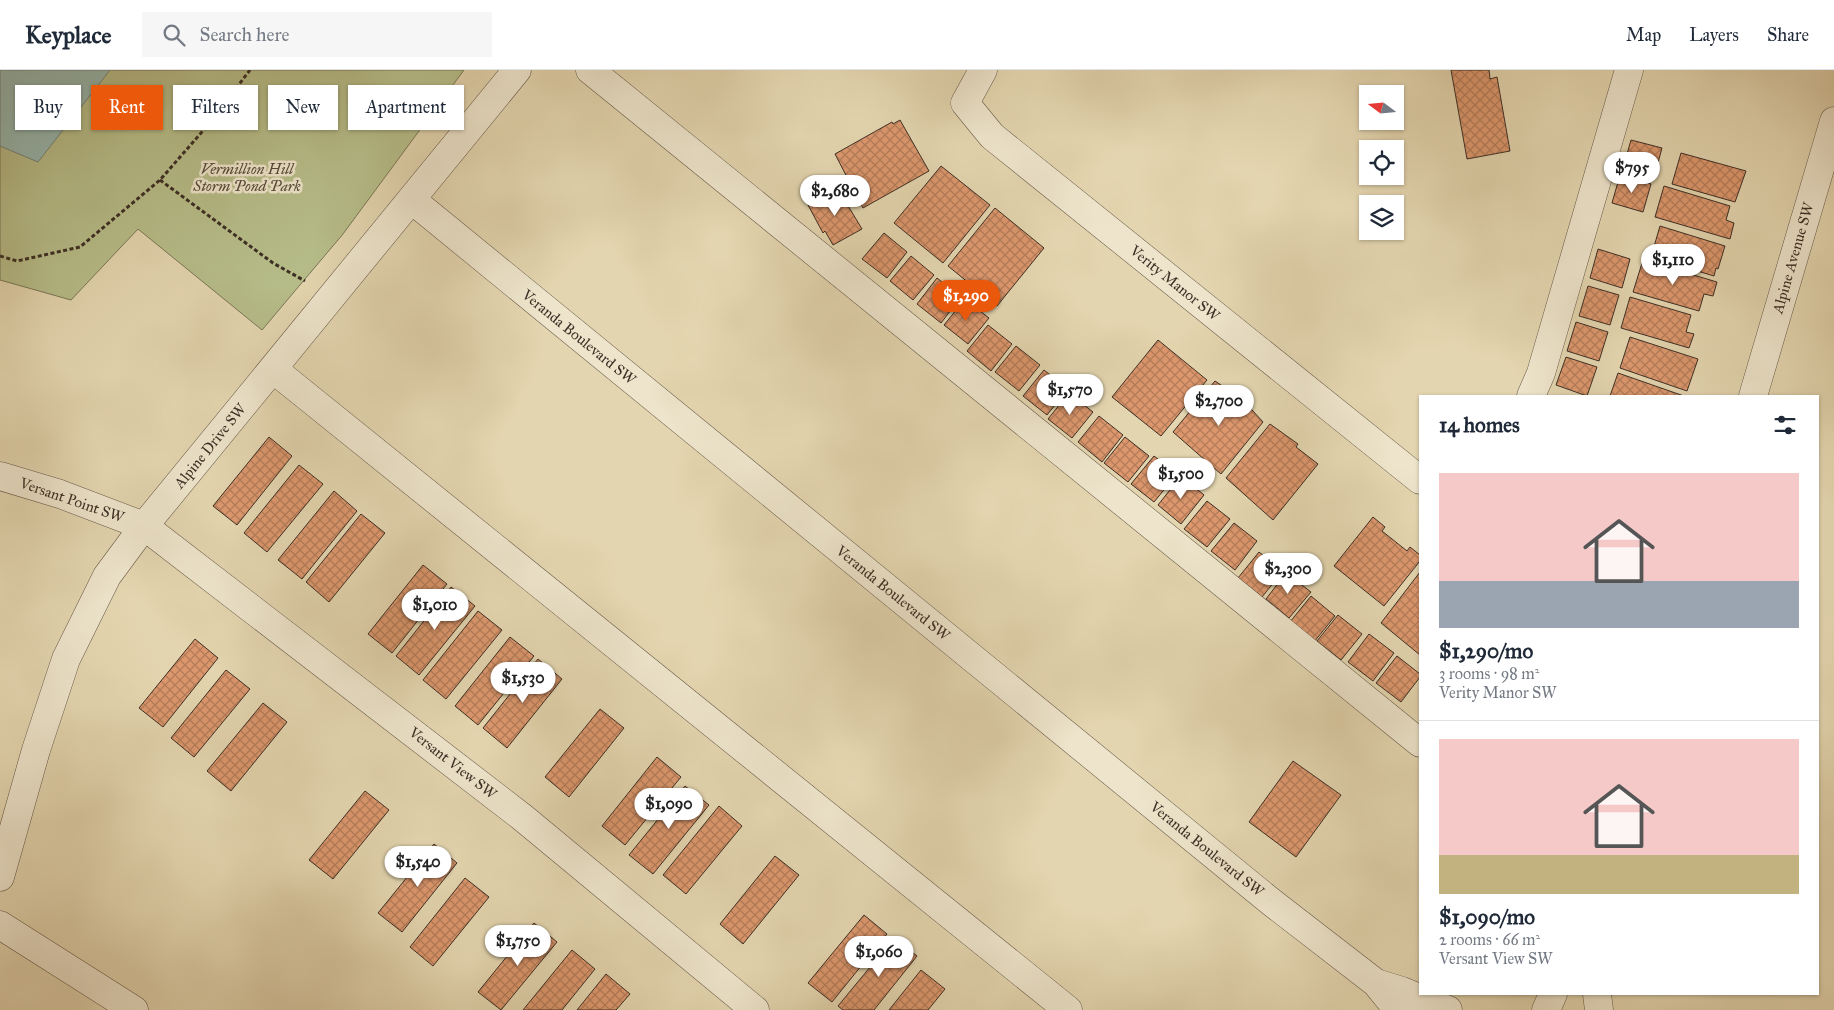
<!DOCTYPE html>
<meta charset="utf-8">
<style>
:root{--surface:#fff;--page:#f6f6f7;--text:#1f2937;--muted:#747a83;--line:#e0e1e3;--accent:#ea580c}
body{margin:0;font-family:"IM FELL Great Primer",serif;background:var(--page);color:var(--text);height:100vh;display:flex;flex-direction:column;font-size:19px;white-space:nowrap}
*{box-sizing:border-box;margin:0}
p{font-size:16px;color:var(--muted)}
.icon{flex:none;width:28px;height:28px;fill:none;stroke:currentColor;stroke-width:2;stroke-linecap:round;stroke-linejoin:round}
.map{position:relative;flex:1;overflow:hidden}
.side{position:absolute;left:1419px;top:325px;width:400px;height:600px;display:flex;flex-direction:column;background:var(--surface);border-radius:0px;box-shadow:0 1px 4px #0004}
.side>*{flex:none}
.top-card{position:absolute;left:15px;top:15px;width:475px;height:45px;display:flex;gap:10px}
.needle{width:32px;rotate:286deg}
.fabs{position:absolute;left:1359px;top:15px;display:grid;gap:10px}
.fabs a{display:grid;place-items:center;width:45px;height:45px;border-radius:0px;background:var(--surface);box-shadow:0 1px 4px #0004;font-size:25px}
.price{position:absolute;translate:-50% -42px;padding:0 11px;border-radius:18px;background:#fff;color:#222;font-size:16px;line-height:32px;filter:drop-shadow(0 1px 2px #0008)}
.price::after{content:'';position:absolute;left:50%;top:30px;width:15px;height:11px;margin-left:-8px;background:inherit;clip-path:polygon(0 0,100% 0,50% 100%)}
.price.on{background:var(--accent);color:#fff}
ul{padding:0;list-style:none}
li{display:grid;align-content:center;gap:10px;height:265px;padding:0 20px}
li+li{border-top:1px solid var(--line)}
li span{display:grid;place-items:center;height:155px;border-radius:0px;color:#555}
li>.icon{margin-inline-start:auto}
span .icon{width:90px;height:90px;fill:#fffc;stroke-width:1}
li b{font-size:21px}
h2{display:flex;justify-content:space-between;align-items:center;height:60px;padding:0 20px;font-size:21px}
.chip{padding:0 18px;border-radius:0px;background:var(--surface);box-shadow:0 1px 4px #0004;font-size:18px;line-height:45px}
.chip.on{background:var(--accent);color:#fff}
header{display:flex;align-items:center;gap:30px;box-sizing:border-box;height:70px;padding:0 25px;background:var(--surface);border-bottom:1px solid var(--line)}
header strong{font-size:24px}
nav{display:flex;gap:28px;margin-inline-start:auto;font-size:18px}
.search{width:350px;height:45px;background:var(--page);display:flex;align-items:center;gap:12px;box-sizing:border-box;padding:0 18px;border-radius:0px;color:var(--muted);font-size:19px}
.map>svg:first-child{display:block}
.park{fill:#b6bd89;stroke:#7a7657}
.water{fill:#96b8b0;stroke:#728178}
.building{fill:url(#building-cross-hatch);stroke:#3d2f25}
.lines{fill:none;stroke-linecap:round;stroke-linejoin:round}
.minor-casing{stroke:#665848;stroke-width:29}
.path{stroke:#3d2f25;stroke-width:3;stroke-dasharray:4 2.5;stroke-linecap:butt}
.minor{stroke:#ede4cb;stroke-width:28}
.labels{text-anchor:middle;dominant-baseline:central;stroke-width:5;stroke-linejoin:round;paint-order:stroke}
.park-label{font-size:15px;font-style:italic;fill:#554b39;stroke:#ede4cb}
.street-label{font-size:15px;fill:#3d2f25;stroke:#ede4cb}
</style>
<header>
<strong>Keyplace</strong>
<div class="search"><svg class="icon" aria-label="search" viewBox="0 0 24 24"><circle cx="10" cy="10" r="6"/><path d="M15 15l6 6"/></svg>Search here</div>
<nav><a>Map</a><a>Layers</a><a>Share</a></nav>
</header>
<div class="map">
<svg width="1834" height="940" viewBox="0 0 1834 940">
<defs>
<pattern id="building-cross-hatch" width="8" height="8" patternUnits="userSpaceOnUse" patternTransform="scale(1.25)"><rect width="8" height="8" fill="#dc976d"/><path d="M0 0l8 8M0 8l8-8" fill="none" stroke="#b47c59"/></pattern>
</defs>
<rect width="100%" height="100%" fill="#e3d5af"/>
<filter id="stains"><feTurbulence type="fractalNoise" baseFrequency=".004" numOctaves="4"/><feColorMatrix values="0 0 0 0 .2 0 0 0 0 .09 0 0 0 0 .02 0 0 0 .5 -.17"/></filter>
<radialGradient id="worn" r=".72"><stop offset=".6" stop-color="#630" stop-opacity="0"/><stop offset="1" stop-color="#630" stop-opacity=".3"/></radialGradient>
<path class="park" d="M0,0H464L343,164L262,260L138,159L71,230L0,210Z"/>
<path class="water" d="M0,0H110L38,92L0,76Z"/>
<path class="building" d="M1451,0H1489L1490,9L1497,7L1510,81L1467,89Z
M900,50L929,101L863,138L835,84L892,52L893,54Z
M1631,70L1662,78L1654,107L1623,98Z
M1681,83L1746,101L1735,132L1672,114Z
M941,96L990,135L943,193L894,153Z
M1620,105L1651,114L1643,142L1612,133Z
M1664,116L1730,136L1726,150L1734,153L1730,169L1655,147Z
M838,119L862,159L833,175L825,161L823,163L808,135Z
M995,138L1044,178L997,236L948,196Z
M1660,156L1725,176L1718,199L1716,198L1714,206L1651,187Z
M884,163L907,182L887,208L862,189Z
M1598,179L1630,189L1622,218L1590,208Z
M911,186L934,205L913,230L890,211Z
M1643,190L1717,212L1713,226L1704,224L1699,241L1633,222Z
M937,208L961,227L941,253L917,234Z
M1588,216L1619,225L1610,255L1579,246Z
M1630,227L1691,245L1686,262L1694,264L1689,278L1621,258Z
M965,229L989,248L968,274L944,255Z
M1576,252L1608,262L1599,291L1567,281Z
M988,255L1012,274L991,301L967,281Z
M1630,267L1698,289L1687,321L1620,298Z
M1158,270L1207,310L1161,366L1112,327Z
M1016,276L1040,295L1019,321L995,302Z
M1566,287L1597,297L1587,326L1556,315Z
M1044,300L1068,319L1047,345L1023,326Z
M1618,303L1684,326H1610Z
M1215,311L1243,330L1263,352L1221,404L1173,362Z
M1069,323L1093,342L1072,368L1048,349Z
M1099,346L1123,365L1102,392L1078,372Z
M1270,354L1298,374L1296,377L1318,394L1273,450L1226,408Z
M269,367L292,386L237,455L213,436Z
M1125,367L1149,386L1128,412L1104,393Z
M1154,386L1177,404L1154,432L1131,414Z
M299,395L323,414L267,482L244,463Z
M1181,406L1204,425L1181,454L1158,435Z
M334,421L357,441L302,509L278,490Z
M1207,431L1230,449L1207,477L1184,459Z
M361,444L385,463L329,532L306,512Z
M1373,447L1385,457L1382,461L1407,481L1410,477L1420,485V491L1384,536L1334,496Z
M1234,453L1257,471L1235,500L1211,481Z
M1259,482L1283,501L1262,527L1238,508Z
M423,495L447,514L392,583L368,564Z
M1420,502V585L1381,553Z
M1286,503L1311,522L1289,548L1266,529Z
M451,517L475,536L419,605L396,586Z
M1311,526L1335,546L1314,572L1290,552Z
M478,541L502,560L446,629L423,610Z
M1338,545L1362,564L1341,590L1317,571Z
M1369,564L1394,583L1373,611L1348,592Z
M510,567L534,586L478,655L455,636Z
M195,569L218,588L163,657L139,638Z
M1397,586L1420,604V607L1401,632L1376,613Z
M538,589L562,609L507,678L483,658Z
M226,600L250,619L194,687L171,668Z
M263,633L287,652L231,721L207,701Z
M600,639L624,658L569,727L545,707Z
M657,687L681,707L625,775L602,756Z
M1293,691L1341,725L1296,787L1249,752Z
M685,716L709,735L653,804L629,785Z
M365,721L389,740L333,809L309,790Z
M719,736L742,756L686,824L663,805Z
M434,774L457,793L402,862L378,843Z
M775,786L799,805L743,874L720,854Z
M465,808L489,827L433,896L410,877Z
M864,845L887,864L832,932L808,913Z
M534,853L557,872L501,940L478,922Z
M894,868L917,886L874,940H843L838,936Z
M572,880L595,899L562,940H523Z
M921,900L945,919L928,940H889Z
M606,904L630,924L616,940H577Z"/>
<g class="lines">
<defs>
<path id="minor" d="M590,0L1420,673
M983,0L965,33L992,66L1420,410
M412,130L1270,831L1376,913L1398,940
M273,299L1068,940
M1531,326L1541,303L1629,0
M1753,326L1834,51
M0,406L60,424L144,456L522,747L755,940
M0,807L36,680L66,589L107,506L144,456L517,0
M0,855L134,940
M1376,913L1402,921L1448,940
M1597,924L1599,940
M1546,940L1553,924"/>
</defs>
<use href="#minor" class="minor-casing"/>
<path class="path" d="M160,110L273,193L305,211
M0,186L17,191L80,177L160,110L208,55L250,0"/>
<use href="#minor" class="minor"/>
</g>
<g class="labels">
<g class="park-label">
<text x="247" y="99">Vermillion Hill<tspan x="247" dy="17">Storm Pond Park</tspan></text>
</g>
<g class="street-label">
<text transform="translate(1793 188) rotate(-74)">Alpine Avenue SW</text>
<text transform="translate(1175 213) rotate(39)">Verity Manor SW</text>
<text transform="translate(579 267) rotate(39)">Veranda Boulevard SW</text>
<text transform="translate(210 376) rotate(-51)">Alpine Drive SW</text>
<text transform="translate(72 430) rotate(19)">Versant Point SW</text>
<text transform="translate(893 523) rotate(39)">Veranda Boulevard SW</text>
<text transform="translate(453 693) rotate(38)">Versant View SW</text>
<text transform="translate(1207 779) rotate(39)">Veranda Boulevard SW</text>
</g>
</g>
<rect width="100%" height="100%" filter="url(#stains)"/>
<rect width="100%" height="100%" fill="url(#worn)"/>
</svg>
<div class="fabs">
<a><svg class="needle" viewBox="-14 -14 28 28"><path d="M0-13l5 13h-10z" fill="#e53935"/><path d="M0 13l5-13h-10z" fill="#747a83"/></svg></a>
<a><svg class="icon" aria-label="locate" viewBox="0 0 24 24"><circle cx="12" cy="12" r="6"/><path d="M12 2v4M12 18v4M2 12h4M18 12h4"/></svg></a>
<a><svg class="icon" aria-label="layers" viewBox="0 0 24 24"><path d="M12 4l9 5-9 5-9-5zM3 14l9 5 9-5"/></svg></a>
</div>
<b class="price" style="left:1632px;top:124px">$795</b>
<b class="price" style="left:835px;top:147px">$2,680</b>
<b class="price" style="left:1673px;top:216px">$1,110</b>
<b class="price on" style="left:966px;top:252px">$1,290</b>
<b class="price" style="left:1070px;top:346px">$1,570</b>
<b class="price" style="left:1219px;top:357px">$2,700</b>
<b class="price" style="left:1181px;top:430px">$1,500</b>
<b class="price" style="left:1288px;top:525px">$2,300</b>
<b class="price" style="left:435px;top:561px">$1,010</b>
<b class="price" style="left:523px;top:634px">$1,530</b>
<b class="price" style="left:669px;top:760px">$1,090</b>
<b class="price" style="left:418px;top:818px">$1,540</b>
<b class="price" style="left:518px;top:897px">$1,750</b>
<b class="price" style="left:879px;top:908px">$1,060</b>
<div class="top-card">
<a class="chip">Buy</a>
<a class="chip on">Rent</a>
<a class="chip">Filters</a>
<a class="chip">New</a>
<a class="chip">Apartment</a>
</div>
<section class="side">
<h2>14 homes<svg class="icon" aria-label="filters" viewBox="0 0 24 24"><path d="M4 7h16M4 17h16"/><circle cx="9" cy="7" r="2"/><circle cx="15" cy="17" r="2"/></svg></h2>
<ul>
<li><span style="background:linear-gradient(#f6c9c9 70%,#9aa5b1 0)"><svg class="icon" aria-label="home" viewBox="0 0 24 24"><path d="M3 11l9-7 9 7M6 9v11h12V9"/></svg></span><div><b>$1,290/mo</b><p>3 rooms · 98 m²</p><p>Verity Manor SW</p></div></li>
<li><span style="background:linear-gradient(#f6c9c9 75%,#c2b280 0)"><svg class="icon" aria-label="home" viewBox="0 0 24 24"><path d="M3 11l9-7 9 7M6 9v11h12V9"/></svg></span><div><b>$1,090/mo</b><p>2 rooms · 66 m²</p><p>Versant View SW</p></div></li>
</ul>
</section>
</div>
